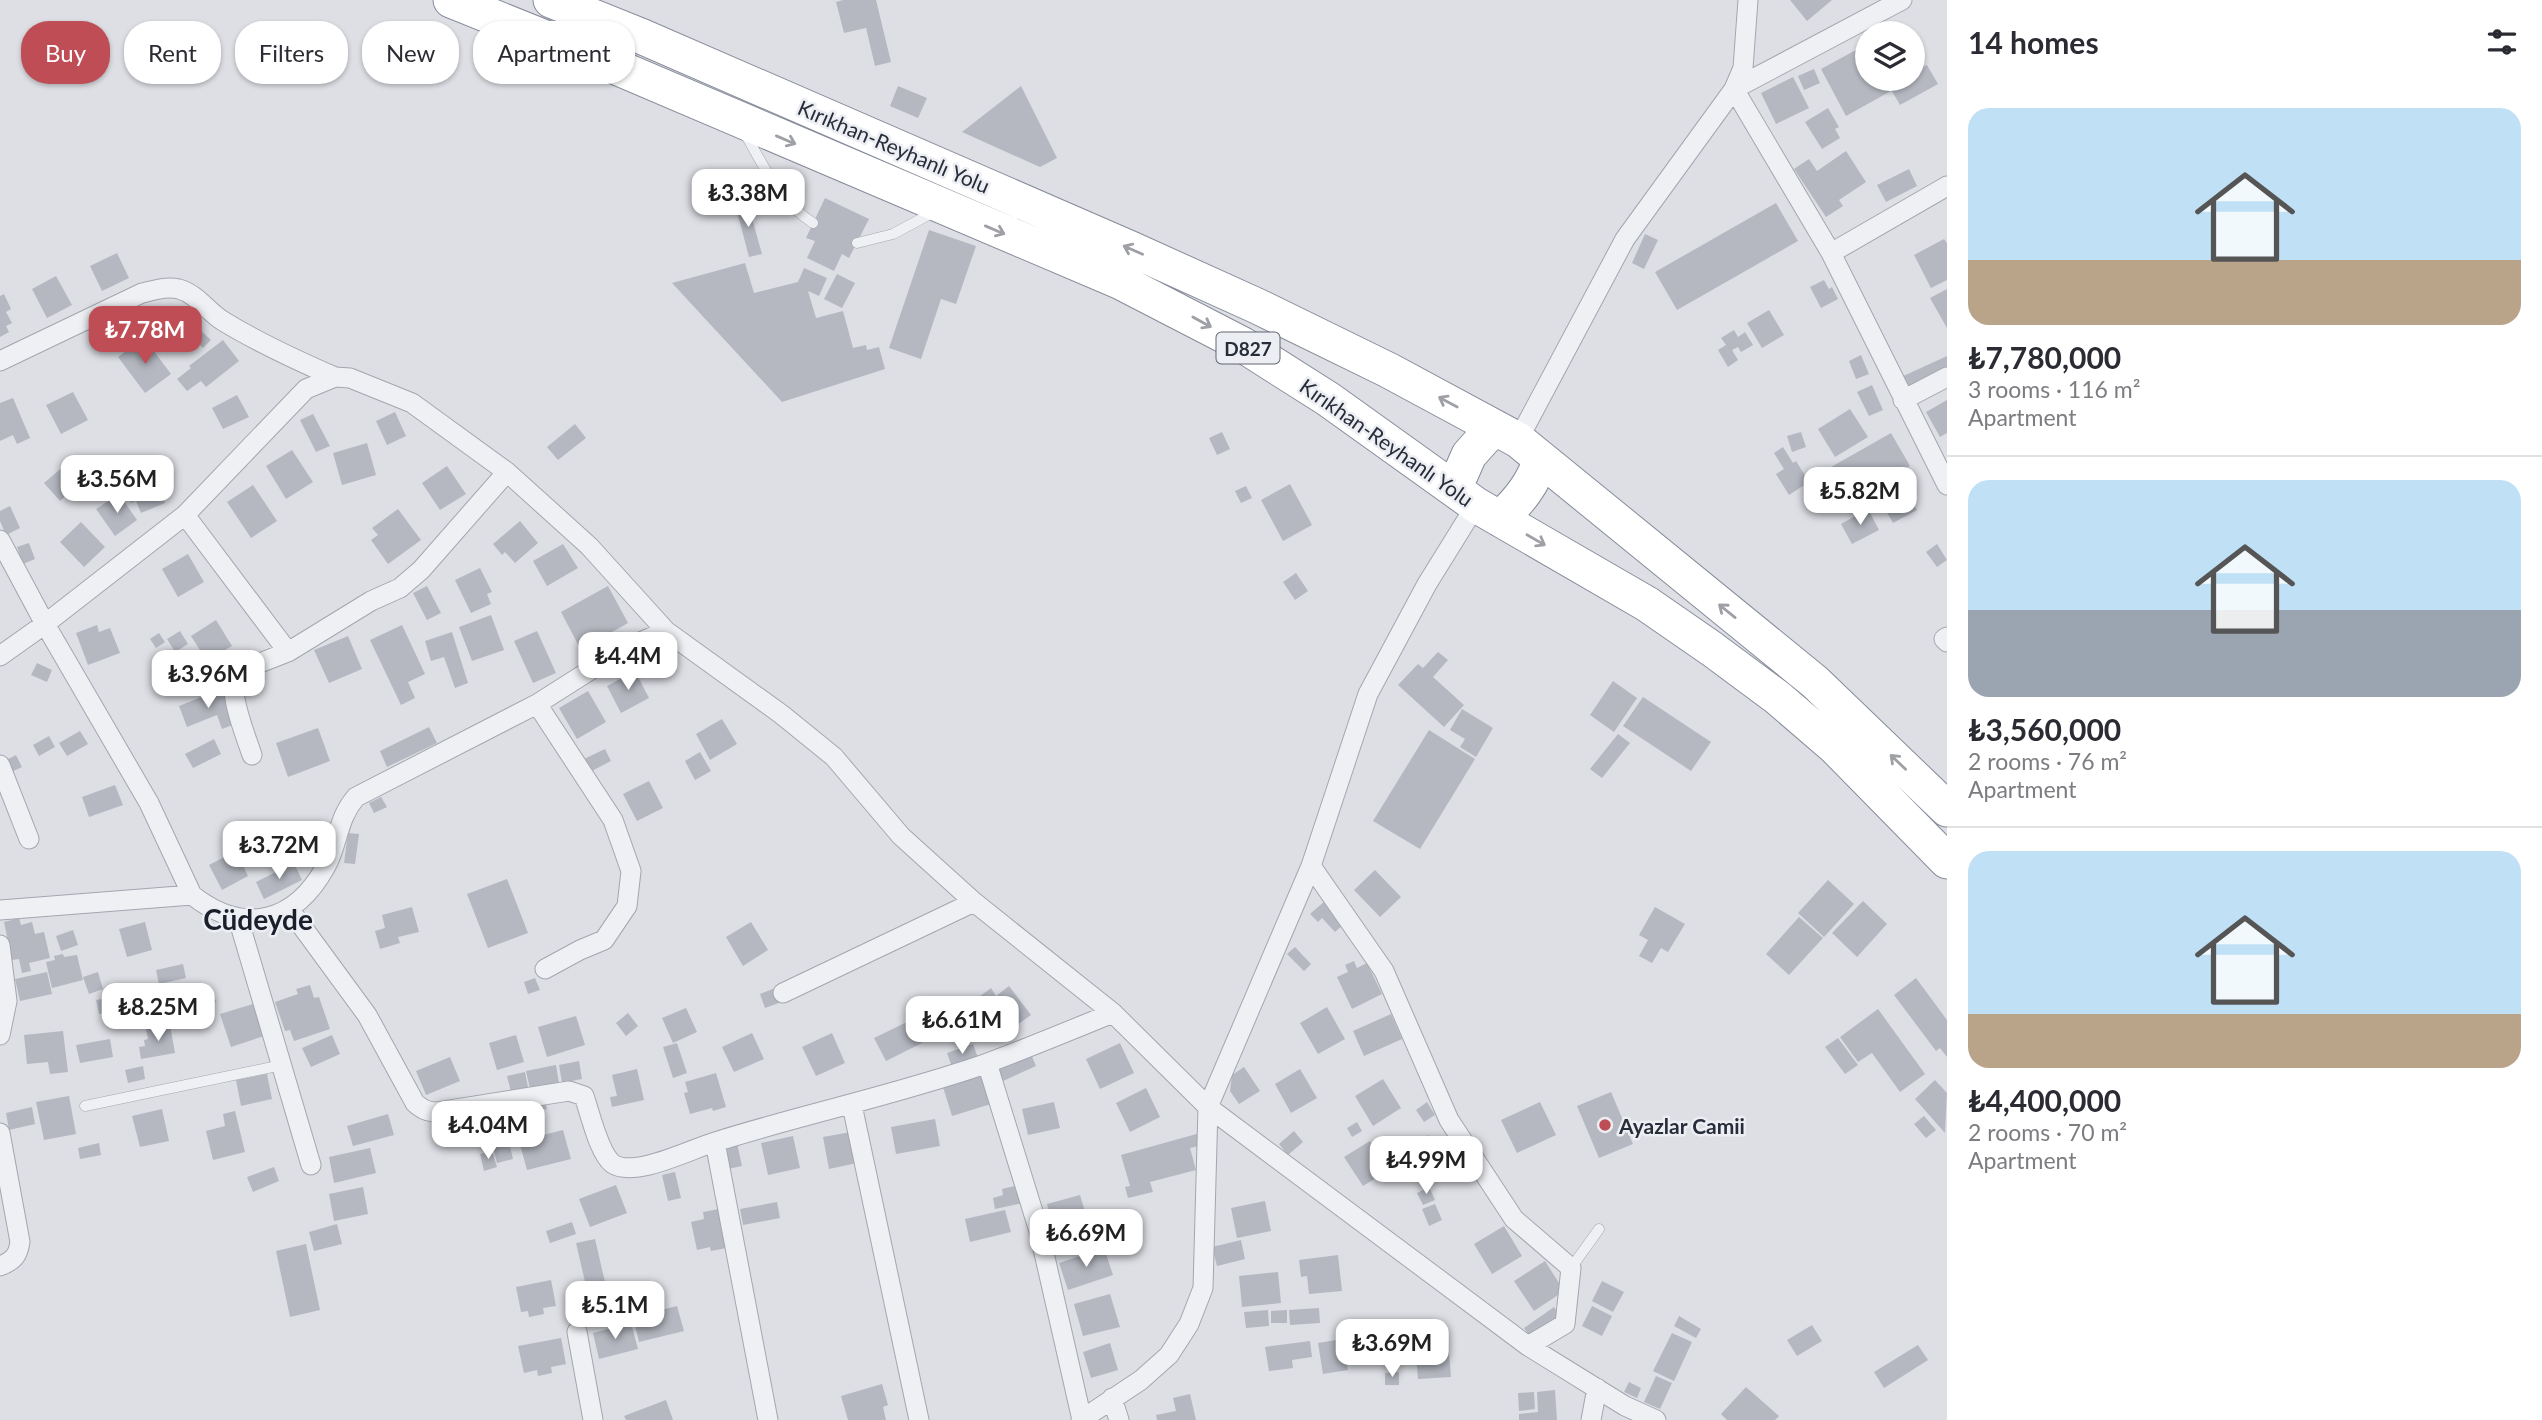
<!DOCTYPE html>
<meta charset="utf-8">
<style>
:root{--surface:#fff;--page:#f7f7f7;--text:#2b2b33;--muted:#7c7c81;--line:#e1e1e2;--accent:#bf4d56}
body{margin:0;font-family:Lato,sans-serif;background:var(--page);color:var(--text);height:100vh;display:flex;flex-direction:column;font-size:26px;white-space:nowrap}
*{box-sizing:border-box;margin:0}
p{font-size:23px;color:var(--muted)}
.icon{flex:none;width:38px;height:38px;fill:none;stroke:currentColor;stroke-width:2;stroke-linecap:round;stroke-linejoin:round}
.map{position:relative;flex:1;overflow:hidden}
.drawer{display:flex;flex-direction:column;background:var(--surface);width:595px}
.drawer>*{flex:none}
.hud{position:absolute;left:21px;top:21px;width:665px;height:63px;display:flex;gap:14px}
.buttons{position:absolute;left:1855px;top:21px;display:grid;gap:14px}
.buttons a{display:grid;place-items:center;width:70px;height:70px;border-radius:50%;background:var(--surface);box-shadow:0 2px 5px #0004;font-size:35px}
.price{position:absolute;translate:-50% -60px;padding:0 16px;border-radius:14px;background:#fff;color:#222;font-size:23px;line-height:46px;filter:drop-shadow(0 2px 4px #0008)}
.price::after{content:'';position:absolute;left:50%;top:42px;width:21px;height:16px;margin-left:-10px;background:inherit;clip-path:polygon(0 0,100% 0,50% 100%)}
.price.selected{background:var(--accent);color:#fff}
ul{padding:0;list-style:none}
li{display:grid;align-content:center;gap:14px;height:371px;padding:0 21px}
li+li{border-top:2px solid var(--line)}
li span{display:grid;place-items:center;height:217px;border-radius:21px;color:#555}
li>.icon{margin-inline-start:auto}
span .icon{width:126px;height:126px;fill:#fffc;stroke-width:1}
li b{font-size:30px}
h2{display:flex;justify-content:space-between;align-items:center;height:84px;padding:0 21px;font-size:30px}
.pill{padding:0 24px;border-radius:28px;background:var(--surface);box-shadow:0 2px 5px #0004;font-size:24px;line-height:63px}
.pill.selected{background:var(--accent);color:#fff}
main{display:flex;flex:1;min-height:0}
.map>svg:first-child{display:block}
.building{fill:#b5b8c1}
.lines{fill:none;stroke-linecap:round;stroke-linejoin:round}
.lane-casing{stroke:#a3a6ae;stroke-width:11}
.street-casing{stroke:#a3a6ae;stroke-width:21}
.highway-casing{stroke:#868c9a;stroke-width:37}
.lane{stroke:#eff0f4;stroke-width:10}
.street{stroke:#eff0f4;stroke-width:19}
.highway{stroke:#fff;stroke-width:35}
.oneway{stroke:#9ea0a6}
.poi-dot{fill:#bf4d56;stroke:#eceef3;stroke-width:2.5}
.labels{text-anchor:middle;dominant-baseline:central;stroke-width:5;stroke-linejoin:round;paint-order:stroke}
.shield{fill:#eceef3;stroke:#636772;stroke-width:2}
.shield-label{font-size:19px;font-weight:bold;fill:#282d3a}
.street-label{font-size:21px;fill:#282d3a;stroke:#eceef3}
.poi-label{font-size:21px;font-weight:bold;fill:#282d3a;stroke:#eceef3;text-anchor:start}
.district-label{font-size:28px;font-weight:bold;fill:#1a1f2b;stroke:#eceef3}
</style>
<main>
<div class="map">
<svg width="1947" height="1420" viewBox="0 0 1947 1420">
<rect width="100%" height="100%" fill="#dddfe5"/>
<path class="building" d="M843,0H876L891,62L875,66L866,28L844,33L836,2Z
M1790,0H1832L1807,21Z
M1865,45L1867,49V79H1884L1891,91L1846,116L1821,69Z
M1927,65L1938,84L1900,105L1889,86L1902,79H1913V73Z
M1814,69L1820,83L1804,90L1798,76Z
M1793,77L1809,108L1776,124L1761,93Z
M898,86L927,98L918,118L890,106Z
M1021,86L1057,158L1040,167L962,132Z
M1828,108L1839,127L1835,129L1840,138L1822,149L1805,122Z
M1846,151L1866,182L1839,200L1843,206L1826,217L1794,169L1809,159L1817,171Z
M1909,169L1917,186L1886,202L1877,185Z
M825,198L869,219L849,258L842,254L834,271L807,258L815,241L806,238Z
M747,201L762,254L749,257L735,204Z
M1776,203L1798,241L1677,310L1655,272Z
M929,230L976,246L956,304L941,299L921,359L889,348Z
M1645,234L1658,240L1644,269L1632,263Z
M1944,239L1947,243V280L1931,288L1914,255Z
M117,253L129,278L102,291L90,266Z
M745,263L754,293L798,282L804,268L827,278L819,296L808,291L816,318L843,311L853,348L866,345L867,350L879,347L885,369L782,402L672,283Z
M837,274L855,283L842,308L824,299Z
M56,276L72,305L47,318L32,289Z
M1824,280L1829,289L1832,287L1838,299L1821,308L1810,287Z
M1947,289V328L1930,298Z
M4,294L11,309L6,312L12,323L6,326L9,332L0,337V296Z
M1769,310L1784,335L1762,348L1747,323Z
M197,327L211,340L203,348L189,335Z
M1734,330L1738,337L1745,332L1753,345L1741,352L1738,347L1732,350L1738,360L1728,367L1718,350L1726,345L1721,338Z
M144,338L171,374L145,393L118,357Z
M223,340L239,361L206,387L201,381L187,391L177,379L191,368L189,366Z
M1861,355L1869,374L1856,379L1849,361Z
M1947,356V371L1905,391L1899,378Z
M1872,385L1883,410L1869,416L1857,392Z
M73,392L88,420L61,434L46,405Z
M237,395L249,417L223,429L212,408Z
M13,398L30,438L17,444L13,435L0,441V403Z
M1947,400V433L1940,437L1926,412Z
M1850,409L1868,437L1835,457L1818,429Z
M395,412L406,436L387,445L376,421Z
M313,414L330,446L316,452L300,420Z
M575,424L586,438L558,460L547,447Z
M1222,432L1230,449L1217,455L1209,438Z
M1801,432L1806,447L1792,452L1787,436Z
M1891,433L1910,466L1829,513L1810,479Z
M367,443L376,475L342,485L333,453Z
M1783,447L1793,463L1796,461L1809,482L1789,495L1776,474L1784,469L1774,453Z
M292,450L313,482L286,499L266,466Z
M71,460L81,471L62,487L68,494L60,501L44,483Z
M447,466L466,494L440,510L422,483Z
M154,477L165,503L141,513L136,501L131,503L125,489Z
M1290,484L1312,525L1283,541L1261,500Z
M253,485L277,521L251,538L227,502Z
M1246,486L1252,498L1241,503L1235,491Z
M1905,489L1917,510L1893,523L1881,502Z
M119,494L137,520L115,536L96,509Z
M10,506L20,528L6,535L0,521V511Z
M398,509L421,540L388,564L371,540L378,535L372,528Z
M1868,509L1879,530L1852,544L1841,524Z
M520,521L538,543L515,563L505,552L502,555L493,544Z
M81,522L105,547L84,567L60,542Z
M29,543L35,559L23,564L17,547Z
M563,544L578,568L547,586L533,561Z
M1937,544L1947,560L1937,567L1926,552Z
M188,554L204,582L178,597L162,569Z
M480,568L492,592L487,594L491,604L471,613L455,580Z
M1296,573L1308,591L1295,600L1283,582Z
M427,586L441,613L427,620L413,593Z
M608,586L628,623L605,636L609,643L584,656L561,612Z
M491,615L504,650L472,661L459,627Z
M216,620L232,646L207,661L191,636Z
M97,625L99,632L110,628L120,653L88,665L76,633Z
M402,625L425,674L408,682L415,698L401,705L370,640Z
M180,631L188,644L175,652L167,639Z
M537,631L556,673L533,683L514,641Z
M452,632L468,683L455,688L444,657L431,661L425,641Z
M159,633L165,642L156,648L150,639Z
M348,636L362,669L329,683L314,650Z
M1438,652L1448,660L1433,677L1464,705L1444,727L1398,685L1418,664L1423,668Z
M37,663L52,670L47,682L31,675Z
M635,671L649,698L621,713L607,686Z
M1613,681L1637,698L1614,732L1590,715Z
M222,689L235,724L222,729L217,715L187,727L179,706Z
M588,691L606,722L577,739L559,708Z
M1643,697L1711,742L1691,771L1623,726Z
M1462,709L1493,728L1476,757L1460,747L1465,739L1450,730Z
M722,719L737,744L710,760L696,734Z
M429,727L437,743L387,767L380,751Z
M318,728L330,761L288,777L276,743Z
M1429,730L1475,759L1420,849L1373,821Z
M80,731L88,744L67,756L59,743Z
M1618,734L1630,743L1602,778L1590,769Z
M49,736L55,747L39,756L33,745Z
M214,739L221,754L193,768L185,754Z
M605,749L611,761L590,772L584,759Z
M700,752L711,771L695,780L685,761Z
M16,755L22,767L7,774L2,762Z
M649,781L663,808L637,821L623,794Z
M115,785L123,805L89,817L82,797Z
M381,797L387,807L374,813L369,803Z
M348,833L359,834L355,864L344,863Z
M236,851L248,876L222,890L209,865Z
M294,863L302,880L264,899L256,882Z
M1375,870L1401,897L1380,917L1354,890Z
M507,879L528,933L488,948L467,894Z
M1828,880L1854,904L1824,937L1798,913Z
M1325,901L1345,923L1335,932L1322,918L1318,922L1310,914Z
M1863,901L1887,924L1857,957L1832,933Z
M412,907L419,932L398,937L400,943L380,949L375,931L385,928L382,915Z
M1655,907L1685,924L1668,952L1661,948L1652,963L1639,956L1648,940L1639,935Z
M1799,917L1823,938L1789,975L1766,954Z
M19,918L21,925L32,922L35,934L44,932L50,958L29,963L31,971L22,973L19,959L12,960L4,922Z
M145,922L152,950L127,957L119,929Z
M751,922L768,950L743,966L726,937Z
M73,930L78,945L61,951L56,936Z
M1295,947L1311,964L1304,971L1287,954Z
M63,954L64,957L77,955L83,980L52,988L46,962L55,960L54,956Z
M1354,961L1357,968L1367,963L1382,994L1352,1009L1337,977L1348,972L1345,965Z
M183,964L186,978L159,984L156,970Z
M47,972L52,994L20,1001L15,979Z
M98,972L103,989L89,994L83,977Z
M535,978L540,990L528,994L524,982Z
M1916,978L1947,1020V1057L1940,1048L1936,1051L1894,995Z
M310,985L314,998L319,997L330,1029L294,1041L290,1030L285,1031L275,1002L298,994L296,989Z
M1009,986L1031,1015L1002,1036L975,1000L991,988L996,996Z
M778,987L784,1001L765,1008L760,994Z
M212,990L216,1002L188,1010L185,998Z
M129,994L135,1022L118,1025L116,1011L99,1014L96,1000Z
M253,1004L264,1036L231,1047L220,1014Z
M1327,1007L1345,1039L1318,1054L1300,1023Z
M686,1008L697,1032L673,1043L662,1018Z
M1878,1009L1925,1074L1900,1092L1872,1053L1858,1062L1840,1037Z
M628,1013L638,1026L626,1036L616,1023Z
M1391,1014L1402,1039L1364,1056L1353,1031Z
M576,1016L585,1045L547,1057L538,1027Z
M911,1020L922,1043L886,1061L874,1038Z
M170,1025L175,1053L141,1059L139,1047L145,1046L144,1040L148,1039L146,1029Z
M63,1031L68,1072L50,1074L48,1062L27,1064L24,1035Z
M752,1033L764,1059L734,1072L722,1047Z
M832,1033L845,1063L816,1076L802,1047Z
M332,1035L340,1054L311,1067L302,1048Z
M516,1035L524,1062L497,1070L489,1043Z
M1838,1038L1858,1065L1845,1074L1825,1047Z
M110,1039L113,1057L80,1063L76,1045Z
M677,1043L687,1073L673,1078L663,1047Z
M1120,1043L1134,1073L1100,1089L1086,1059Z
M973,1044L978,1058L952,1067L947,1053Z
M1030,1052L1036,1066L1003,1081L997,1067Z
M450,1057L460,1081L426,1095L416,1071Z
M579,1061L582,1079L562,1083L559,1065Z
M556,1065L559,1083L530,1089L526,1071Z
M143,1066L145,1079L128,1083L125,1070Z
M1244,1067L1260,1091L1239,1104L1230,1091L1232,1075Z
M637,1069L644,1100L612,1107L610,1097L617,1096L612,1075Z
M1300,1069L1317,1098L1291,1113L1275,1084Z
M525,1072L529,1092L512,1096L507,1076Z
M716,1073L726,1107L713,1111L712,1108L690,1114L684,1093L688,1092L685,1082Z
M267,1074L272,1099L241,1106L236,1080Z
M982,1075L991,1104L952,1116L943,1087Z
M1383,1079L1401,1108L1373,1126L1355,1096Z
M1935,1080L1947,1093L1945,1133L1915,1099Z
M1146,1088L1160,1117L1130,1132L1116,1103Z
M1611,1092L1633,1144L1599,1158L1577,1106Z
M69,1096L76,1134L44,1140L36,1102Z
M545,1101L547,1109L520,1115L518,1106Z
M1054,1102L1060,1128L1028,1135L1022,1109Z
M1427,1102L1435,1115L1424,1122L1416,1110Z
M1540,1102L1556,1135L1517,1153L1501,1120Z
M32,1107L35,1124L9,1130L6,1113Z
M162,1109L169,1141L140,1147L132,1116Z
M235,1111L245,1152L213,1160L206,1131L225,1126L223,1114Z
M388,1114L394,1135L353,1146L347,1126Z
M489,1115L494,1137L479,1140L474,1118Z
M1924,1116L1936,1130L1926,1138L1914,1124Z
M935,1119L940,1146L896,1154L891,1127Z
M1357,1122L1362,1131L1352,1137L1347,1128Z
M563,1130L571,1159L527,1170L519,1141Z
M1294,1131L1303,1142L1288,1155L1279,1144Z
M851,1132L857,1163L829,1169L823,1137Z
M1200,1133L1203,1145L1190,1148L1196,1170L1150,1182L1153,1192L1128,1198L1125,1187L1130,1186L1121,1155Z
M1428,1135L1444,1159L1412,1179L1396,1155Z
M793,1136L800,1168L768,1175L761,1143Z
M508,1138L513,1159L497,1163L492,1142Z
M1370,1141L1389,1170L1363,1186L1344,1157Z
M99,1143L101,1155L80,1159L78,1148Z
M737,1143L742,1166L728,1169L723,1146Z
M370,1148L376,1173L334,1183L329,1157Z
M492,1151L497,1167L484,1171L480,1154Z
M274,1167L279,1181L253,1192L247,1177Z
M675,1172L681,1198L668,1201L662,1175Z
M616,1185L627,1213L590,1227L579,1199Z
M1015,1186L1016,1193L1020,1192L1023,1203L995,1209L993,1198L1003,1195L1002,1189Z
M363,1187L368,1214L334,1221L329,1194Z
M1429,1187L1435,1200L1423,1205L1417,1193Z
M1080,1195L1089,1225L1055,1234L1047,1204Z
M1265,1201L1271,1231L1237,1238L1231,1208Z
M777,1202L780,1218L743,1225L740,1209Z
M1435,1204L1442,1220L1429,1226L1422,1209Z
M724,1208L732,1247L711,1251L710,1247L697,1250L691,1222L704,1219L703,1212Z
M1005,1210L1011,1232L970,1242L965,1219Z
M572,1222L576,1234L550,1243L546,1231Z
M337,1224L342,1244L314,1251L309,1232Z
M1504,1226L1522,1256L1492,1274L1474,1244Z
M595,1239L612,1312L593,1316L576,1243Z
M1241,1240L1245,1259L1217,1266L1212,1247Z
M306,1244L320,1310L290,1317L276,1251Z
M1104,1248L1113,1275L1068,1290L1059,1263Z
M1338,1255L1342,1291L1309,1294L1307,1276L1301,1277L1299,1260Z
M1545,1261L1564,1291L1534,1311L1514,1281Z
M1278,1272L1281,1303L1242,1307L1239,1276Z
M551,1280L556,1306L543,1308L544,1314L529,1317L528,1311L521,1312L516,1287Z
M1602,1281L1624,1292L1613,1312L1592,1301Z
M1110,1294L1120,1327L1083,1336L1074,1304Z
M677,1306L684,1331L639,1342L633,1317Z
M1592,1306L1612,1316L1602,1336L1582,1326Z
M1554,1307L1561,1318L1532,1339L1524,1328Z
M1319,1308L1320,1323L1290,1325L1289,1310Z
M1268,1310L1269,1326L1246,1328L1244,1312Z
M1287,1310V1323H1271V1311Z
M1679,1316L1701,1329L1696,1338L1674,1326Z
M631,1323L638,1349L599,1359L593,1333Z
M1812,1325L1822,1341L1797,1356L1787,1340Z
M1672,1333L1692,1342L1674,1381L1653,1371Z
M1354,1337L1358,1355L1346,1357L1348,1370L1323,1374L1318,1343Z
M561,1338L566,1364L551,1367L552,1373L538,1376L537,1370L524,1373L518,1346Z
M1310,1341L1312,1357L1292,1360L1293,1368L1269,1371L1265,1347Z
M1448,1341L1451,1377L1418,1379L1415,1343Z
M1110,1343L1118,1370L1091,1378L1083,1352Z
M1918,1345L1928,1360L1884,1388L1874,1372Z
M1399,1372V1385H1385V1373Z
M1656,1376L1672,1383L1660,1409L1644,1402Z
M1629,1382L1641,1388L1637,1398L1624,1392Z
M882,1384L888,1405L883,1407L886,1420H848L841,1396Z
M1746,1387L1779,1416L1775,1420H1727L1721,1414Z
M1555,1390L1557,1420H1519V1414L1538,1412L1537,1392Z
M1534,1392L1535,1409L1519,1411L1518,1393Z
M1190,1394L1196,1420H1157L1156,1415L1176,1411L1173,1398Z
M666,1400L673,1420H626L624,1416Z"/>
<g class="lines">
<defs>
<path id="lane" d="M745,134C766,169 778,200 813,223
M857,243L893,234L934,212
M85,1106L282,1065
M1571,1268L1599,1229"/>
<path id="street" d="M1902,0L1734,89L1831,253L1947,485
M1831,253L1947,186
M0,361L142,293C155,290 166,286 179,289C197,294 208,312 223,321C259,343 296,360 335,377
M1903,400L1947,377
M1518,440L1625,239L1734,89L1743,68L1748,0
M1476,505L1427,584L1368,694L1311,866L1208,1107L1528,1346L1625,1406L1656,1420
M185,515L288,652
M0,540L45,624L149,803L192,895
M1947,637L1944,639L1947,642
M0,656L45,624L185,515L306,389L335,377L350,378L412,403L507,472L589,546L666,631L781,714L834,757L901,836L974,902L1113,1013L1208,1107L1203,1288L1189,1324L1169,1355L1141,1380L1081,1420
M537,704L613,820L631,871L627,906L604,940L580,950L545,969
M252,755C246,736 224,685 239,671L288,652L371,601L400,588L421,570L507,472
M0,765L29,839
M1311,866L1384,971L1449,1120L1514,1219L1571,1268L1565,1324L1528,1346
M0,910L192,895C244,936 295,923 326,866C339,842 337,819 356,797L537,704L622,650L666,631
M290,910L367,1015L415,1103C422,1109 427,1112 437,1112L569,1091L584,1096C590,1113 599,1154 613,1164C635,1178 691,1149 715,1142C804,1114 896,1095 985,1064C1028,1048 1071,1030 1113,1013
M238,918L311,1165
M0,945L7,1001L0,1035
M783,993L974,902
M987,1063L1039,1231L1082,1420
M852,1105L919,1420
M0,1133L20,1242C18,1256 13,1261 0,1266
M715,1142L768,1420
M577,1332L593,1420
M1112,1398L1119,1420
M1591,1420L1597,1388"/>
<path id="highway" d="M451,0L607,63L1121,282L1243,345L1328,399L1476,505L1647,604L1712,649L1778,698L1835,747L1947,861
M551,0L643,37L1131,249L1257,306L1388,370L1518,440L1815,682L1947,809
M1454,489L1469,455L1494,427
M1500,519C1519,501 1533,484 1541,459"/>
</defs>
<use href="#lane" class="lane-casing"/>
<use href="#street" class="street-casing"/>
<use href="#highway" class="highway-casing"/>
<use href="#lane" class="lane"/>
<use href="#street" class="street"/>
<use href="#highway" class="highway"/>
</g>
<defs><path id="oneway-shaft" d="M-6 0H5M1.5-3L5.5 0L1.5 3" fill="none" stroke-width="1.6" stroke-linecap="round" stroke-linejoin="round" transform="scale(1.75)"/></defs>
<g class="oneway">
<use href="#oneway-shaft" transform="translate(786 140) rotate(23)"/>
<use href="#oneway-shaft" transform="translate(995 230) rotate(23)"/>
<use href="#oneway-shaft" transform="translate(1133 250) rotate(-156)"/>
<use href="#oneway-shaft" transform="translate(1202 322) rotate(29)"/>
<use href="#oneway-shaft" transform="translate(1448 402) rotate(-152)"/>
<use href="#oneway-shaft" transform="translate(1536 540) rotate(30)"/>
<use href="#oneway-shaft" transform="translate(1727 611) rotate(-141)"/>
<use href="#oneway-shaft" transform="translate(1898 762) rotate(-136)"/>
</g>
<circle class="poi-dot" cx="1605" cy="1125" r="7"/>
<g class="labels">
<rect class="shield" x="1216.5" y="332.5" width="63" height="31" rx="5"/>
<g class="shield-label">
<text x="1248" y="348">D827</text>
</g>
<g class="street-label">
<text transform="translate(894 146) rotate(23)">Kırıkhan-Reyhanlı Yolu</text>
<text transform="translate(1387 442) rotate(35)">Kırıkhan-Reyhanlı Yolu</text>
</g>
<g class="poi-label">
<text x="1619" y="1125">Ayazlar Camii</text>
</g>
<g class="district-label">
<text x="258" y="919">Cüdeyde</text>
</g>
</g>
</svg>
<div class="buttons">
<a><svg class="icon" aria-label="layers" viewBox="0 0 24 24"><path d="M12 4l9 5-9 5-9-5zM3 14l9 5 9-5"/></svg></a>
</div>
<b class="price" style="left:748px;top:229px">₺3.38M</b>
<b class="price selected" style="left:145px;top:366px">₺7.78M</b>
<b class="price" style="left:117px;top:515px">₺3.56M</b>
<b class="price" style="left:1860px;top:527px">₺5.82M</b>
<b class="price" style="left:628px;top:692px">₺4.4M</b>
<b class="price" style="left:208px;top:710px">₺3.96M</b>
<b class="price" style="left:279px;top:881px">₺3.72M</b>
<b class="price" style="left:158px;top:1043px">₺8.25M</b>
<b class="price" style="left:962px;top:1056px">₺6.61M</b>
<b class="price" style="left:488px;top:1161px">₺4.04M</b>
<b class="price" style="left:1426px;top:1196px">₺4.99M</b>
<b class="price" style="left:1086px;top:1269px">₺6.69M</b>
<b class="price" style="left:615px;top:1341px">₺5.1M</b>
<b class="price" style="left:1392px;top:1379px">₺3.69M</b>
<div class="hud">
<a class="pill selected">Buy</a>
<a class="pill">Rent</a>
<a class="pill">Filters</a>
<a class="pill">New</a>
<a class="pill">Apartment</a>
</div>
</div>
<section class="drawer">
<h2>14 homes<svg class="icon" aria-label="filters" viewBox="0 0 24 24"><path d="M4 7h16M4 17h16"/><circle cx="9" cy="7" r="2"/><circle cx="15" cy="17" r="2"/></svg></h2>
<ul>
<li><span style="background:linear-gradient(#bfe0f5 70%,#b9a48a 0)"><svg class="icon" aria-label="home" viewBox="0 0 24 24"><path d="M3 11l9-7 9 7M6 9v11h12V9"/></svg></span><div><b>₺7,780,000</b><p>3 rooms · 116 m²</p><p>Apartment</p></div></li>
<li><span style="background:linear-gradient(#bfe0f5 60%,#9aa5b1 0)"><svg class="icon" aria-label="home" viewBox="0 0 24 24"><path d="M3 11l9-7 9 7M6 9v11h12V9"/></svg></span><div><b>₺3,560,000</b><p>2 rooms · 76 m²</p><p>Apartment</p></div></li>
<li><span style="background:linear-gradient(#bfe0f5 75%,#b9a48a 0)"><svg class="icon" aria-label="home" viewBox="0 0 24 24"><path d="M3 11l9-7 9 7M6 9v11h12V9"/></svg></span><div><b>₺4,400,000</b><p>2 rooms · 70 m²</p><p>Apartment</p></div></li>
</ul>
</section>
</main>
